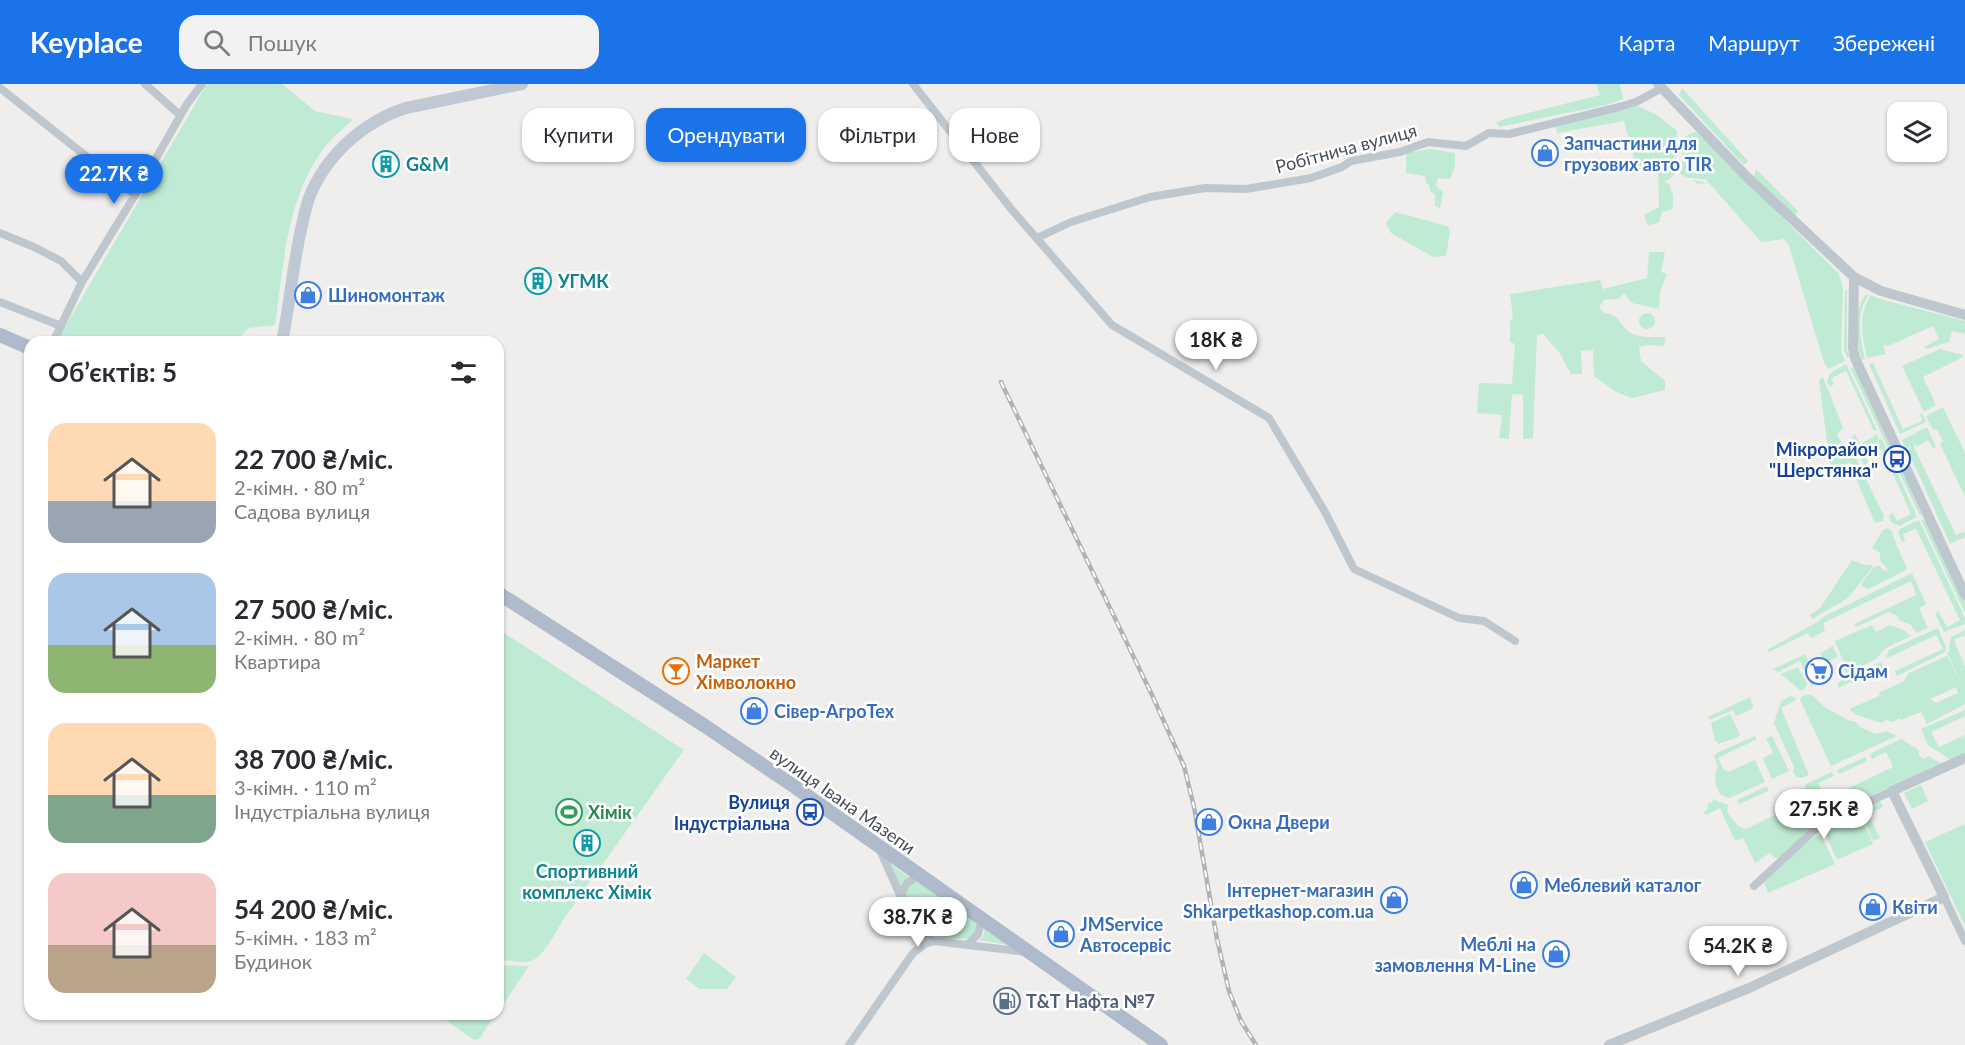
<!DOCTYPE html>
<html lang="uk">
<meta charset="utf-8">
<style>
:root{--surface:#fff;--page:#f2f2f3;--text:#2b2b33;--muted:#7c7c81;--accent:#1a73e8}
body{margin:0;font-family:Lato,sans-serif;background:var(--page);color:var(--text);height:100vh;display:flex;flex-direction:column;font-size:22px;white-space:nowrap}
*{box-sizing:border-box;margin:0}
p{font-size:20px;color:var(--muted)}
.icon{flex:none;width:33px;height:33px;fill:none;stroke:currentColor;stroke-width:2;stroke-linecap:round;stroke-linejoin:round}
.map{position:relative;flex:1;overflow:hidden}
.sheet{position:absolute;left:24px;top:252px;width:480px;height:684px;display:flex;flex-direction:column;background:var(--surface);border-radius:18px;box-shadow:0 2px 4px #0004}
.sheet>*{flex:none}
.banner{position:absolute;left:522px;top:24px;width:570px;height:54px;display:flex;gap:12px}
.tools{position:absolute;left:1887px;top:18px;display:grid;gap:12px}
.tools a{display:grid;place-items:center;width:60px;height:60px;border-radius:12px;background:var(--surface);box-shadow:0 2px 4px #0004;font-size:30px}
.price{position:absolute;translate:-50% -51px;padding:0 14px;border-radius:21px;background:#fff;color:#222;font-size:20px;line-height:39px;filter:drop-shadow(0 2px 3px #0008)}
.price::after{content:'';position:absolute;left:50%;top:36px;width:18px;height:14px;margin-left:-9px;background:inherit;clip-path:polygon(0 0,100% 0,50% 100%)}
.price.on{background:var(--accent);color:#fff}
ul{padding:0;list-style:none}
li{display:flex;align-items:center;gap:18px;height:150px;padding:0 24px}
li span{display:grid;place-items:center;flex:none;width:168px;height:120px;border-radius:18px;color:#555}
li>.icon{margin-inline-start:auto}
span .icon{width:72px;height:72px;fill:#fffc;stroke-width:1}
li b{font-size:26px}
h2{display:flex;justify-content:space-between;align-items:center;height:72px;padding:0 24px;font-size:26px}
.chip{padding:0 21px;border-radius:18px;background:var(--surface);box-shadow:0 2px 4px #0004;font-size:21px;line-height:54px}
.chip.on{background:var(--accent);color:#fff}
header{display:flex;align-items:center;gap:36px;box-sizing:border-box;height:84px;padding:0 30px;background:var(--accent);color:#fff}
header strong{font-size:28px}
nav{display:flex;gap:33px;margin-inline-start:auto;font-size:21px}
.search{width:420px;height:54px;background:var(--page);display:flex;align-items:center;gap:15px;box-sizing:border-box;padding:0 21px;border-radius:18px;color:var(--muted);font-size:22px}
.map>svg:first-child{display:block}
.green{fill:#bfead3;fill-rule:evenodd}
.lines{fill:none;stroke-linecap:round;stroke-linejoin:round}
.minor{stroke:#bfc7ce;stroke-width:8}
.tertiary{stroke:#bfc7ce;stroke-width:10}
.secondary{stroke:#c0c8d3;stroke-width:12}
.primary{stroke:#afbbca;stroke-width:14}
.rail-casing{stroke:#b0b2b7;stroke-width:4.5}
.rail{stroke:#fff;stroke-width:2;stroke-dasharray:7;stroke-linecap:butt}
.labels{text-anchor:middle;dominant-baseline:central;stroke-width:5;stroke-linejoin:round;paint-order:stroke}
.shop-label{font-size:18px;font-weight:bold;fill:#366cbe;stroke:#fff;text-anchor:start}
.street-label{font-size:18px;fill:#474f59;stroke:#fff}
.culture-label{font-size:18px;font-weight:bold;fill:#0d838f;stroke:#fff;text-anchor:start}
.transit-label{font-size:18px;font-weight:bold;fill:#164399;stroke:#fff;text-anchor:end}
.food-label{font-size:18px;font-weight:bold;fill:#c56008;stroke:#fff;text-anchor:start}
.leisure-label{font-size:18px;font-weight:bold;fill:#27864d;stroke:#fff;text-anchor:start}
.service-label{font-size:18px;font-weight:bold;fill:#4e5e75;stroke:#fff;text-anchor:start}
</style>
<header>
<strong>Keyplace</strong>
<div class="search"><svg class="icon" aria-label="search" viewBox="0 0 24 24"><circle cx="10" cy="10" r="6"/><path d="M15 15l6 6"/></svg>Пошук</div>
<nav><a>Карта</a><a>Маршрут</a><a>Збережені</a></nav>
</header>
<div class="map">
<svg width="1965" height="961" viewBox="0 0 1965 961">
<rect width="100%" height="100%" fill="#f0eeed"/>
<path class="green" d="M207,0H282L315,27L353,35C344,45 331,54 324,64C286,115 284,180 275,241L249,244L234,258H56Z
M1596,0H1620L1623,15L1606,21L1499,43L1496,39L1504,35L1600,11Z
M1682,4L1748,77L1744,81L1679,11Z
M1638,22L1657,31L1677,47L1674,92L1664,98L1669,100L1673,111V125L1662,128L1659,138L1648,142L1644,131L1659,123L1658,80L1636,82L1624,37L1557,49L1556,41Z
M1694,48L1698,49L1839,190L1843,205L1841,267L1845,277L1828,285L1824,279L1789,162L1784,155L1761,158L1709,99L1698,100L1692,96L1708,99L1707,96C1696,93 1688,97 1680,89L1685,53Z
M1431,65L1455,69V82L1450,95L1438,94L1436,102L1443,108L1440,124L1435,122V111L1431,108L1429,101L1426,99L1425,92L1406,89V69Z
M1756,85L1798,127L1794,134L1754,93Z
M1395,128L1447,142L1450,147L1446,172L1433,173L1391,149L1386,139Z
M1649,168H1665L1661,188L1667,190L1660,208L1659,225L1632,219L1624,209L1619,215L1604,216L1599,223L1604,229C1622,231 1619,242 1631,249C1640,254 1656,253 1666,253L1664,262L1650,261L1639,263L1641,277L1665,297V306L1632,314L1616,308L1594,292L1593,266L1581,267L1582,290H1571L1559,268L1543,250L1537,251L1533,354L1523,355V311L1512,310L1509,355L1499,354L1502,331L1477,329L1479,299L1512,300L1515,260L1510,258V237L1513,234L1510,210L1600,196L1603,205L1647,194Z
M1845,206H1847V266L1850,272L1847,274L1844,266Z
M1866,211H1869C1855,230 1860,254 1865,275L1861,276C1857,258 1852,225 1866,211Z
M1871,211L1876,214L1965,237V250L1952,247L1949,258L1926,265L1924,263L1939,255L1933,242L1888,262L1883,261L1886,270L1867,274C1862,252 1858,230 1871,211Z
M1639 237a8 8 0 1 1 16 0a8 8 0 1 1-16 0Z
M1940,265L1963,271V273L1923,293L1936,321L1924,328L1902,282Z
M1873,279L1903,345L1922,337L1920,330L1922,329L1926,338L1900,350L1869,280Z
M1846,280L1877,346L1874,347L1846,287L1831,294L1834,300L1830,303L1827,298L1830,289Z
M1853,283H1855L1922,431L1920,432L1851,285Z
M1823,293L1843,344L1837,350L1848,373L1852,370H1854L1884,432L1883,437L1875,439L1849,378L1831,389L1819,296Z
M1943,323L1965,369V413L1940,360L1943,358L1937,345L1933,346L1926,332Z
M1927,343L1936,363L1933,365L1928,356L1916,363V359L1914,363L1956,451L1965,447V453L1950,460L1909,369V365L1912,361L1906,365L1902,356L1914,350L1916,351L1915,349Z
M1876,349L1879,356L1882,355L1917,433L1899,442L1891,438L1889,433L1890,430L1893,429L1897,437L1911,430L1882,365L1866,373L1868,378L1864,381L1852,353L1855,350L1860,360L1875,352Z
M1926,435L1965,517V529L1921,436Z
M1919,436L1965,534V540L1944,548L1935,530L1938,527L1947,543L1960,536L1916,445L1903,450L1905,457L1902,458L1898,448L1900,445Z
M1888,444L1893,448V453L1907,484L1904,487L1868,505L1863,503L1861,500L1874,483L1879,482L1885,487L1888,486L1880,476V469L1872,464L1883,446Z
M1852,476L1864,481H1873L1871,485L1848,514L1812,535L1810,531L1820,524Z
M1912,489L1926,520L1919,524L1928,544L1918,548L1915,547L1911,541L1899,536L1897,532L1889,528L1856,543L1854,540L1916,511L1911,497L1823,539L1825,547L1811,554L1808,549L1769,568L1767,566L1819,537L1825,532Z
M1872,541L1876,548L1890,541L1902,545L1911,552L1886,564L1876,575L1844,591V579L1835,557Z
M1938,544L1946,563L1945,568L1897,592L1895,587L1943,565L1936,551L1885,575L1889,566Z
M498,545L684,666L563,836C557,846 543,874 531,877C522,880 508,876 498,876Z
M1965,546V551L1954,556L1965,583V620L1927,640L1921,628L1901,636L1900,634L1893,638L1886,636L1881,639L1855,630L1849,625L1879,612L1880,608L1903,598L1909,589L1947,572L1962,601L1947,569L1950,566L1949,561L1951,553ZM1956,603L1958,609L1936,619L1930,615Z
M1833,562L1838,573L1825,579L1820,569Z
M1805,570L1813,585L1809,587L1815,601L1812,602L1800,577L1778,588L1773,585Z
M1881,578L1884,583L1838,604V600L1843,595Z
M1798,583L1807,600L1806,604L1801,607L1781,590Z
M1808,610L1813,612L1826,624L1848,636L1856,638L1860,643L1876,650L1886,647L1897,652L1831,682L1800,616L1802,612Z
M1790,612L1795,613L1796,616L1781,624L1809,691L1802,694L1797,693L1793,688L1794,683L1774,639L1781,617Z
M1750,613L1753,622L1752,625L1736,632L1733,626L1710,636L1708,633Z
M1965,626V632L1931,648L1939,663L1965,651V669L1951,676L1928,661L1921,645Z
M1730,630L1740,650L1738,653L1719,660L1715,657L1711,639Z
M1755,652L1757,655L1718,674L1724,686L1728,688L1755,676L1765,698L1729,714L1721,711C1715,702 1713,693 1718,683L1714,672L1717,669Z
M1772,652L1789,687L1772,695L1763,674L1773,669L1766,654Z
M1901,655L1919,666V671L1923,675L1928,672L1941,679L1822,735L1805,704L1806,700L1832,688L1834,692L1818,699L1826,715L1893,683L1886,668L1872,675L1870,670Z
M1865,673L1867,677L1839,690L1837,686Z
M1921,701L1928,717L1912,725L1904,709Z
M1767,702L1769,707L1739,720L1737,716Z
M1712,715L1728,721L1727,728L1738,742L1746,745L1805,717L1808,720L1816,740L1779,774H1775L1770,769L1755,779L1743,754L1735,757L1720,724L1706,731L1703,728L1707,726L1708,720L1713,718Z
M1879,715L1883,723L1868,730L1880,754L1873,757L1862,731L1864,723Z
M1857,723L1873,760L1837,776L1821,740Z
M1965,740V842L1925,758Z
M1815,752H1819L1822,753L1835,780L1768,809L1764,799L1777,783Z
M888,778L909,793L901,803Z
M912,798H918L976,838C976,845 975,852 968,854C961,857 931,853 925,849C918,844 904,820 905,811C906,807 909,802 912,798Z
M985,845L1008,861L979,856L983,852Z
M704,869L736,893L727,905H700L686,895Z
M498,881L529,882L498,928Z
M437,930H496L479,955L474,956Z"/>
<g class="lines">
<path class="minor" d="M145,0L180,31
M913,0L1012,126L1112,241L1269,334L1325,428L1354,485L1459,534L1484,537L1515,557
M0,4L135,111
M0,149L34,163L61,177L82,198
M1037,154L1071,138L1150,113L1205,104L1246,105L1311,94L1342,83L1351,77L1400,68L1428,58L1466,62L1489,49L1509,50L1619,23L1636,18L1662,4
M0,218L61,242
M53,258L82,198L135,111L187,20L202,0
M879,764L914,842L923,851L934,857L1026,868
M1754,802L1821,740L1892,707
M1944,813L1965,857
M902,814C902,801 909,796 921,792
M968,860L978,850L982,835
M849,961L913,869L925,860L934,857"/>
<path class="tertiary" d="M1658,0L1746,92L1854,193L1881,207L1965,231
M1854,193L1853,264L1855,274L1965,511
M1609,961L1749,904L1944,813L1892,707L1965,674"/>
<path class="secondary" d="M282,258C290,219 293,179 302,141C304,132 306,123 309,114C326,71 363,38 406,24L522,0"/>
<path class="primary" d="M0,251L30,264
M498,509L705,642L795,703L1161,961"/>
<defs>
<path id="rail" d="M1001,298L1152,611L1184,682L1194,723L1217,855L1229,907L1241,937L1256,961"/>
</defs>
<use href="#rail" class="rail-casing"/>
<use href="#rail" class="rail"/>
</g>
<defs>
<symbol id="shop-ring" viewBox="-11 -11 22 22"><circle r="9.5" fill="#fff" stroke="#3f7fe0" stroke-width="1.5"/><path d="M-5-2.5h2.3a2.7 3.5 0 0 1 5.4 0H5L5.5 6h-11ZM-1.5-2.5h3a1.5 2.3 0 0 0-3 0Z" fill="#3f7fe0"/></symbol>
<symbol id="building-ring" viewBox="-11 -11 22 22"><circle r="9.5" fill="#fff" stroke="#0f9aa8" stroke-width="1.5"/><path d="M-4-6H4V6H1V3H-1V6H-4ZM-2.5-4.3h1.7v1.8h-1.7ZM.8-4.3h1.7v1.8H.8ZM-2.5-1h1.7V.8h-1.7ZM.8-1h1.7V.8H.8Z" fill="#0f9aa8"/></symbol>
<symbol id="bus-ring" viewBox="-11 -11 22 22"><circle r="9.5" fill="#fff" stroke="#1a4fb4" stroke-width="1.5"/><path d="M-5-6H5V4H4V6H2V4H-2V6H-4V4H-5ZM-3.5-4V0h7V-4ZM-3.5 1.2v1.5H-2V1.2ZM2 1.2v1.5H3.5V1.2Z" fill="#1a4fb4"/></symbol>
<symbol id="bar-ring" viewBox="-11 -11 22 22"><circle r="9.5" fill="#fff" stroke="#e8710a" stroke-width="1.5"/><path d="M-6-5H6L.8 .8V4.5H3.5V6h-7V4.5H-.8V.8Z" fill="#e8710a"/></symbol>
<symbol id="supermarket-ring" viewBox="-11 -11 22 22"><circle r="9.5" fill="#fff" stroke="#3f7fe0" stroke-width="1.5"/><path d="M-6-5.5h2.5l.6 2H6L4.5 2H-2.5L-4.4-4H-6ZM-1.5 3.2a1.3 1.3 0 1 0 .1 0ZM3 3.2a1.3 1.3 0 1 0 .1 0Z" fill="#3f7fe0"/></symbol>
<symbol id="stadium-ring" viewBox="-11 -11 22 22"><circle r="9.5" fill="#fff" stroke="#2e9e5b" stroke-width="1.5"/><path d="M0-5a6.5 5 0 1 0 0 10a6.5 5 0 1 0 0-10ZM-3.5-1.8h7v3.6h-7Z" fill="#2e9e5b"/></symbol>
<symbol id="fuel-ring" viewBox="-11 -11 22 22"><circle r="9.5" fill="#fff" stroke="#5c6f8a" stroke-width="1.5"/><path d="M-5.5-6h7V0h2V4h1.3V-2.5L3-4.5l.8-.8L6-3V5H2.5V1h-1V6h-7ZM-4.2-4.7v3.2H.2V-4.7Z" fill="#5c6f8a"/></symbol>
</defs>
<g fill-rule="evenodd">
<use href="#shop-ring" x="1530" y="54" width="30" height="30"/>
<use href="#building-ring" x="371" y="65" width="30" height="30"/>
<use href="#building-ring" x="523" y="182" width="30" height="30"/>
<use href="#shop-ring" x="293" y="196" width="30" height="30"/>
<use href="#bus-ring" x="1882" y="360" width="30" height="30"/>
<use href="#bar-ring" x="661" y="572" width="30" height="30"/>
<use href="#supermarket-ring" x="1804" y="572" width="30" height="30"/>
<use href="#shop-ring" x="739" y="612" width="30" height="30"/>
<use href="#stadium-ring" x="554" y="713" width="30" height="30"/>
<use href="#bus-ring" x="795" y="713" width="30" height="30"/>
<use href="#shop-ring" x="1194" y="723" width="30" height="30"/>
<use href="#building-ring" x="572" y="744" width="30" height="30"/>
<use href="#shop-ring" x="1509" y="786" width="30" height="30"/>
<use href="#shop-ring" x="1379" y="801" width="30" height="30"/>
<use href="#shop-ring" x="1858" y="808" width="30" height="30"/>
<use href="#shop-ring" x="1046" y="835" width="30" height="30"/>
<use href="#shop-ring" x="1541" y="855" width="30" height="30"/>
<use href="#fuel-ring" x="992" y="902" width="30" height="30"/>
</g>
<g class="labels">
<g class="shop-label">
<text x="1564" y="59">Запчастини для<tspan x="1564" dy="21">грузових авто TIR</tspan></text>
<text x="328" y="211">Шиномонтаж</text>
<text x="1838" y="587">Сідам</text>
<text x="774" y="627">Сівер-АгроТех</text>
<text x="1228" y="738">Окна Двери</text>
<text x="1544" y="801">Меблевий каталог</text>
<text x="1374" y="806" text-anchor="end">Інтернет-магазин<tspan x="1374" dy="21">Shkarpetkashop.com.ua</tspan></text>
<text x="1892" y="823">Квіти</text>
<text x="1080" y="840">JMService<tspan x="1080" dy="21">Автосервіс</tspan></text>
<text x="1536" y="860" text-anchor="end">Меблі на<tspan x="1536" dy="21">замовлення M-Line</tspan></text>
</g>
<g class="street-label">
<text transform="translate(1346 64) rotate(-15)">Робітнича вулиця</text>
<text transform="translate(843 716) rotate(35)">вулиця Івана Мазепи</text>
</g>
<g class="culture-label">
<text x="406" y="80">G&amp;M</text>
<text x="558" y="197">УГМК</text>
<text x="587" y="787" text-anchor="middle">Спортивний<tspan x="587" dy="21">комплекс Хімік</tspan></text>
</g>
<g class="transit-label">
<text x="1878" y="365">Мікрорайон<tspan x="1878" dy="21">"Шерстянка"</tspan></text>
<text x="790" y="718">Вулиця<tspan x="790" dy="21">Індустріальна</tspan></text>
</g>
<g class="food-label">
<text x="696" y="577">Маркет<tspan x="696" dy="21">Хімволокно</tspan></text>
</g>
<g class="leisure-label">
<text x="588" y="728">Хімік</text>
</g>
<g class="service-label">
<text x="1026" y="917">Т&amp;Т Нафта №7</text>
</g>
</g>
</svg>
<div class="tools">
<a><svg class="icon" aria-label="layers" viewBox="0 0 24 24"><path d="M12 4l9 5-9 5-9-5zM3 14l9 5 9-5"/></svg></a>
</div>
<b class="price on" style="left:114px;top:121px">22.7K ₴</b>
<b class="price" style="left:1216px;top:287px">18K ₴</b>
<b class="price" style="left:1824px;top:756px">27.5K ₴</b>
<b class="price" style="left:918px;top:864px">38.7K ₴</b>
<b class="price" style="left:1738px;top:893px">54.2K ₴</b>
<div class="banner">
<a class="chip">Купити</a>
<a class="chip on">Орендувати</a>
<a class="chip">Фільтри</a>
<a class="chip">Нове</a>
</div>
<section class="sheet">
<h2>Об’єктів: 5<svg class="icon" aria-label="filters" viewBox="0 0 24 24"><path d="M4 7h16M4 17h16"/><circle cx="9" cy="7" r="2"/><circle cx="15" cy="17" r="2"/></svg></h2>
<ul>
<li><span style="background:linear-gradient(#ffd9b3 65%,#9aa5b1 0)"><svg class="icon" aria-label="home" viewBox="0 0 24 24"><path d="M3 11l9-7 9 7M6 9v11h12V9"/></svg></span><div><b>22 700 ₴/міс.</b><p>2-кімн. · 80 m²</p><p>Садова вулиця</p></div></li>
<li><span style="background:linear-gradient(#a9c7e8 60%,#8fb573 0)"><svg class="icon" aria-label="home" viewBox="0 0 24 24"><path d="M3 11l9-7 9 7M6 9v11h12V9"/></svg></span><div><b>27 500 ₴/міс.</b><p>2-кімн. · 80 m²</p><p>Квартира</p></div></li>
<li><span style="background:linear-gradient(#ffd9b3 60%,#7fa58c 0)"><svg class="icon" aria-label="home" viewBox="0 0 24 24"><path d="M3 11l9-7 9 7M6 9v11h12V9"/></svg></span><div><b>38 700 ₴/міс.</b><p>3-кімн. · 110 m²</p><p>Індустріальна вулиця</p></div></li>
<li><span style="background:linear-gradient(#f6c9c9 60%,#b9a48a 0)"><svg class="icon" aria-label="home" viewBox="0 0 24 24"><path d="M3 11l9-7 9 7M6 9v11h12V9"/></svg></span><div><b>54 200 ₴/міс.</b><p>5-кімн. · 183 m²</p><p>Будинок</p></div></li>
</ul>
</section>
</div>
